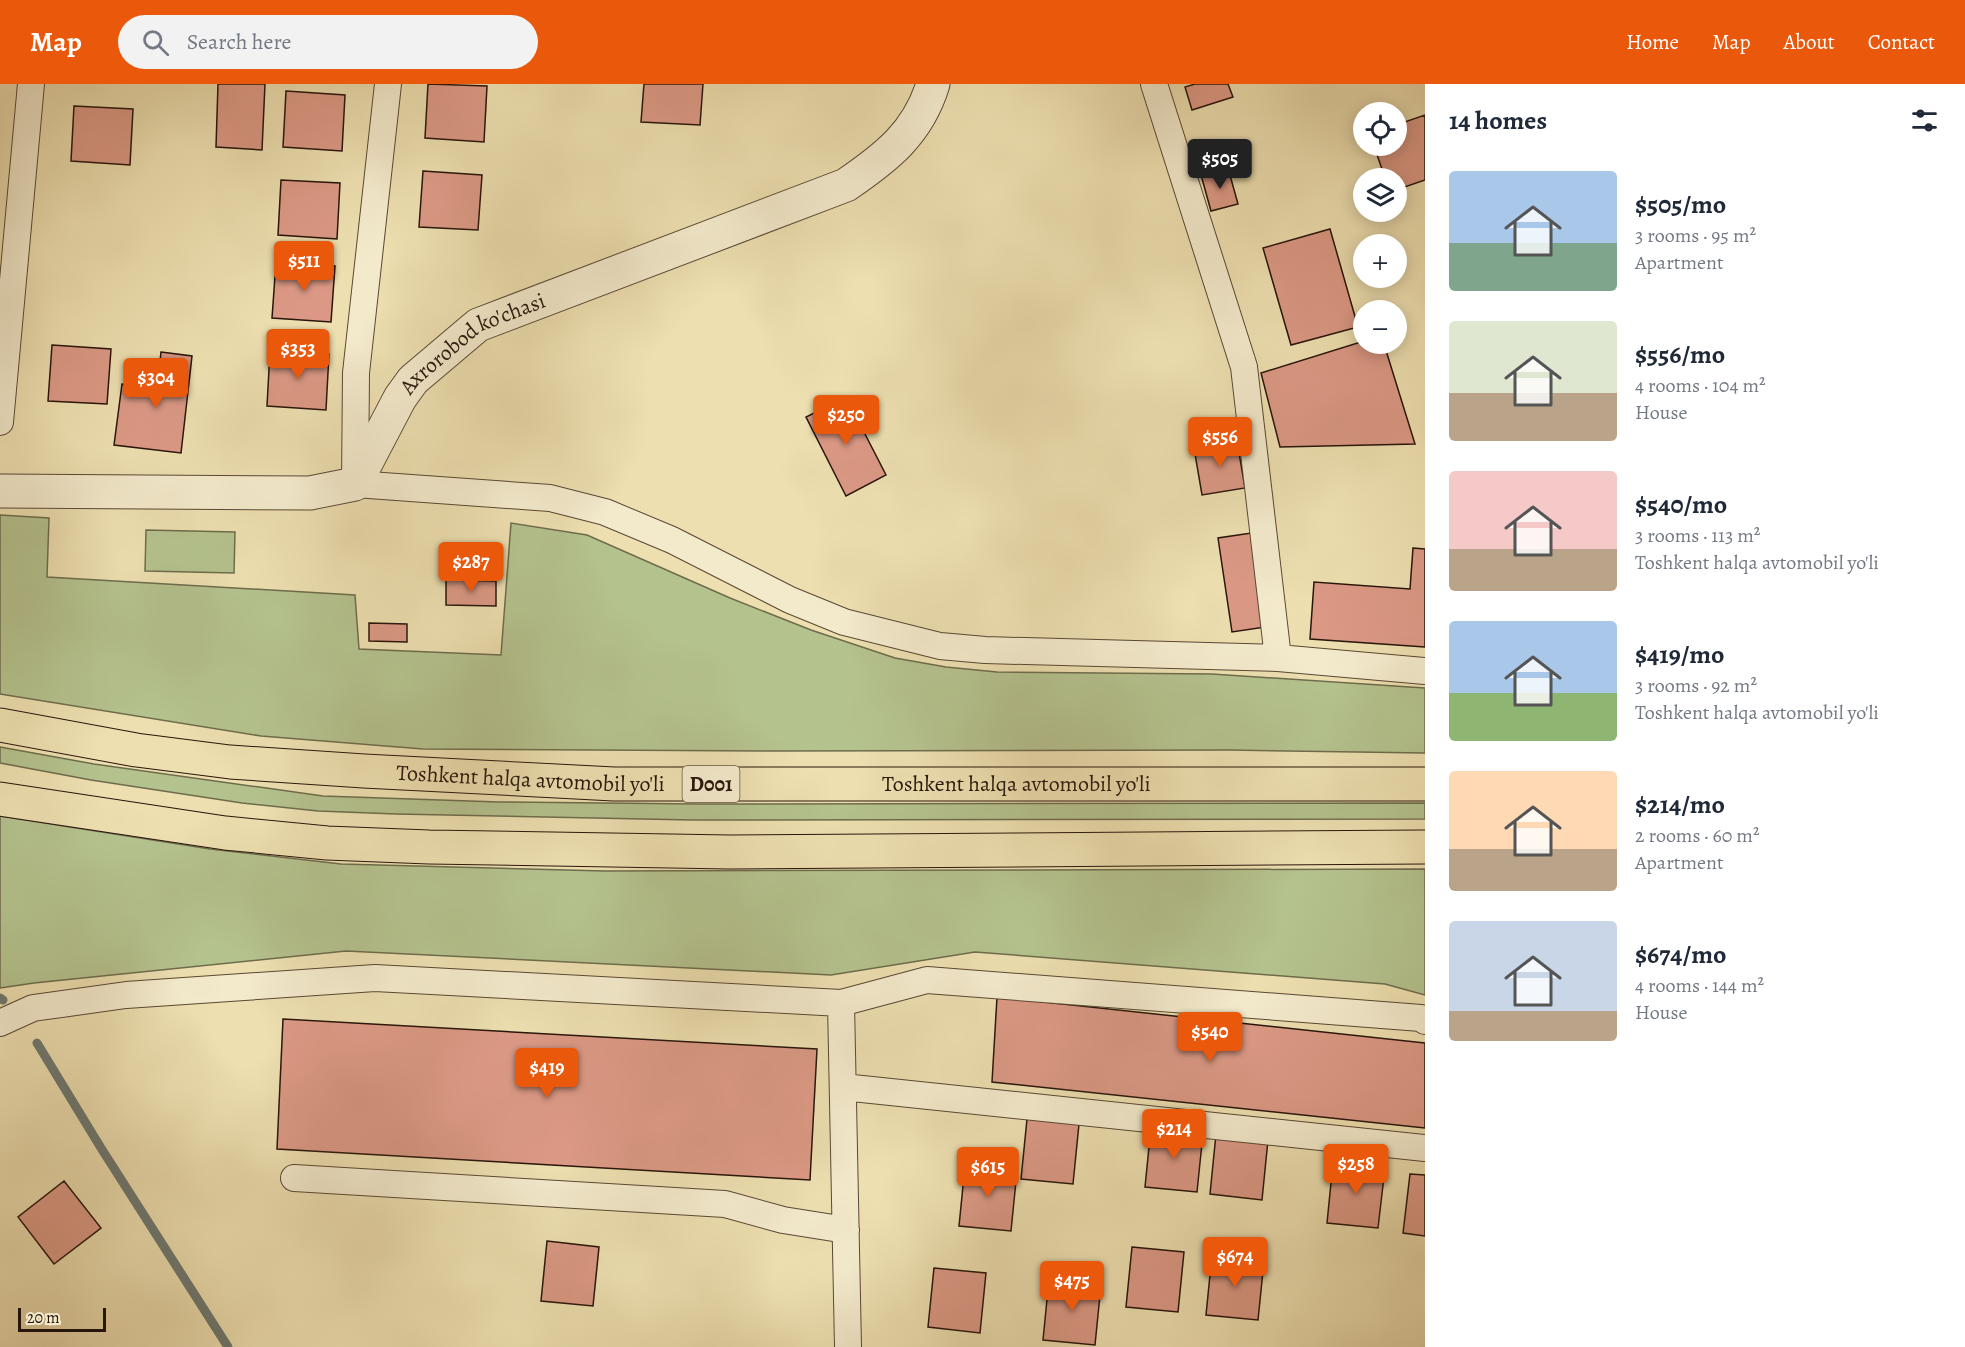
<!DOCTYPE html>
<meta charset="utf-8">
<style>
:root{--surface:#fff;--page:#f2f2f3;--text:#1f2937;--muted:#747a83;--accent:#ea580c}
body{margin:0;font-family:Alegreya,serif;background:var(--page);color:var(--text);height:100vh;display:flex;flex-direction:column;font-size:22px;white-space:nowrap}
*{box-sizing:border-box;margin:0}
p{font-size:20px;color:var(--muted)}
.icon{flex:none;width:33px;height:33px;fill:none;stroke:currentColor;stroke-width:2;stroke-linecap:round;stroke-linejoin:round}
.map{position:relative;flex:1;overflow:hidden}
.details{display:flex;flex-direction:column;background:var(--surface);width:540px}
.details>*{flex:none}
.buttons{position:absolute;left:1353px;top:18px;display:grid;gap:12px}
.buttons a{display:grid;place-items:center;width:54px;height:54px;border-radius:50%;background:var(--surface);box-shadow:0 3px 15px #0003;font-size:30px}
.scale{position:absolute;left:18px;bottom:15px;width:88px;box-sizing:border-box;padding-left:6px;border:3px solid #28150b;border-top:0;font-size:16px;line-height:21px;white-space:nowrap;color:#28150b;-webkit-text-stroke:4px #f3eacc;paint-order:stroke}
.price{position:absolute;translate:-50% -51px;padding:0 14px;border-radius:6px;background:var(--accent);color:#fff;font-size:20px;line-height:39px;filter:drop-shadow(0 2px 3px #0008)}
.price::after{content:'';position:absolute;left:50%;top:36px;width:18px;height:14px;margin-left:-9px;background:inherit;clip-path:polygon(0 0,100% 0,50% 100%)}
.price.selected{background:#222;color:#fff}
ul{padding:0;list-style:none}
li{display:flex;align-items:center;gap:18px;height:150px;padding:0 24px}
li span{display:grid;place-items:center;flex:none;width:168px;height:120px;border-radius:6px;color:#555}
li>.icon{margin-inline-start:auto}
span .icon{width:72px;height:72px;fill:#fffc;stroke-width:1}
li b{font-size:26px}
h2{display:flex;justify-content:space-between;align-items:center;height:72px;padding:0 24px;font-size:26px}
header{display:flex;align-items:center;gap:36px;box-sizing:border-box;height:84px;padding:0 30px;background:var(--accent);color:#fff}
header strong{font-size:28px}
nav{display:flex;gap:33px;margin-inline-start:auto;font-size:21px}
.search{width:420px;height:54px;background:var(--page);display:flex;align-items:center;gap:15px;box-sizing:border-box;padding:0 21px;border-radius:33px;color:var(--muted);font-size:22px}
main{display:flex;flex:1;min-height:0}
.map>svg:first-child{display:block}
.green{fill:#b4c28e;stroke:#6e6c4c;stroke-width:1.5}
.lines{fill:none;stroke-linecap:round;stroke-linejoin:round}
.stream{stroke:#6e7872;stroke-width:9}
.building{fill:#db9985;stroke:#28150b;stroke-width:1.5}
.minor-casing{stroke:#594834;stroke-width:28}
.tertiary-casing{stroke:#594834;stroke-width:35}
.trunk-casing{stroke:#28150b;stroke-width:35}
.minor{stroke:#f3eacc;stroke-width:26}
.tertiary{stroke:#f3eacc;stroke-width:33}
.trunk{stroke:#eddfb0;stroke-width:33}
.labels{text-anchor:middle;dominant-baseline:central;stroke-width:4.5;stroke-linejoin:round;paint-order:stroke}
.shield{fill:#f3eacc;stroke:#655545;stroke-width:1.5}
.shield-label{font-size:21px;font-weight:bold;fill:#28150b}
.street-label{font-size:22px;fill:#28150b;stroke:#f3eacc}
</style>
<header>
<strong>Map</strong>
<div class="search"><svg class="icon" aria-label="search" viewBox="0 0 24 24"><circle cx="10" cy="10" r="6"/><path d="M15 15l6 6"/></svg>Search here</div>
<nav><a>Home</a><a>Map</a><a>About</a><a>Contact</a></nav>
</header>
<main>
<div class="map">
<svg width="1425" height="1263" viewBox="0 0 1425 1263">
<rect width="100%" height="100%" fill="#eddfb0"/>
<filter id="stains"><feTurbulence type="fractalNoise" baseFrequency=".00333" numOctaves="4"/><feColorMatrix values="0 0 0 0 .2 0 0 0 0 .09 0 0 0 0 .02 0 0 0 .5 -.17"/></filter>
<radialGradient id="worn" r=".72"><stop offset=".6" stop-color="#630" stop-opacity="0"/><stop offset="1" stop-color="#630" stop-opacity=".3"/></radialGradient>
<path class="green" d="M0,431L49,434L47,493L355,511L359,565L501,571L511,439L587,451L730,514L811,546L895,574L946,583L997,588L1212,590L1425,604V669L1229,666L778,667L423,665L261,652L0,610Z
M146,446L235,448L234,489L145,487Z
M0,663L94,680L323,712L499,718L697,720L1425,719V735L692,736L396,730L318,727L242,719L91,696L0,679Z
M0,732L210,765L341,780L605,787L1425,785V911L1385,900L975,868L831,891L346,867L34,899L0,904Z"/>
<g class="lines">
<path class="stream" d="M0,914L3,916
M37,959L101,1064L228,1263"/>
</g>
<path class="building" d="M218,0H265L262,66L216,63Z
M428,0L487,2L484,58L425,54Z
M644,0H703L700,41L641,38Z
M1195,0H1228L1233,13L1192,26L1185,3Z
M286,7L345,11L342,67L283,63Z
M74,22L133,25L130,81L71,77Z
M1425,31V96L1396,106V94H1385L1374,62H1396V41Z
M1228,84L1238,120L1211,127L1201,91Z
M423,87L482,91L478,146L419,143Z
M281,96L340,99L337,155L278,151Z
M1330,145L1358,243L1291,261L1263,164Z
M276,178L335,182L331,238L272,234Z
M1364,257V260H1384L1415,360L1280,363L1261,289Z
M52,261L111,265L107,320L48,317Z
M270,267L329,270L326,326L267,322Z
M161,268L192,272L181,369L114,361L122,300L157,304Z
M846,313L886,391L846,412L806,333Z
M1237,357L1245,404L1202,411L1194,364Z
M1258,448L1272,542L1232,548L1218,454Z
M1413,464L1425,465V563L1310,555L1314,498L1410,505Z
M446,496L496,497V522L446,521Z
M369,539L407,540V558L369,557Z
M997,913L1425,959V1044L992,998Z
M283,935L817,965L810,1096L277,1065Z
M1027,1035L1079,1040L1073,1100L1021,1095Z
M1151,1043L1203,1049L1197,1108L1145,1103Z
M1216,1050L1268,1056L1262,1116L1210,1110Z
M1333,1079L1385,1084L1378,1144L1327,1139Z
M965,1082L1017,1087L1011,1147L959,1142Z
M1410,1090L1425,1091V1152L1403,1149Z
M64,1097L101,1144L54,1180L18,1133Z
M547,1157L599,1163L593,1222L541,1217Z
M1132,1163L1184,1168L1178,1228L1126,1223Z
M1212,1171L1264,1177L1258,1236L1206,1231Z
M934,1184L986,1189L980,1249L928,1243Z
M1049,1195L1101,1201L1095,1261L1043,1256Z"/>
<g class="lines">
<defs>
<path id="minor" d="M388,0L356,289L355,400L550,414L605,428L672,456L790,516L844,538L940,562L985,566L1278,574L1425,587
M1154,0L1244,283L1278,574
M0,338L31,0
M841,919L848,1263
M0,939L33,924L126,911L375,894L841,919L927,896L1421,934L1425,937
M843,1003L1425,1064
M294,1094L725,1120L783,1136L846,1146"/>
<g id="tertiary">
<path id="s1" d="M0,407L310,409L355,400L400,314L413,296L478,241L846,101C887,73 918,49 933,0"/>
</g>
<g id="trunk">
<path id="s2" d="M0,641L136,666L230,678L364,687L614,700H1425"/>
<path d="M0,715L225,749L327,759L429,763L730,768L1425,763"/>
</g>
</defs>
<use href="#minor" class="minor-casing"/>
<use href="#tertiary" class="tertiary-casing"/>
<use href="#trunk" class="trunk-casing"/>
<use href="#minor" class="minor"/>
<use href="#tertiary" class="tertiary"/>
<use href="#trunk" class="trunk"/>
</g>
<g class="labels">
<rect class="shield" x="682.5" y="682" width="57" height="36" rx="4.5"/>
<g class="shield-label">
<text x="711" y="700">D001</text>
</g>
<g class="street-label">
<text stroke="none"><textPath href="#s1" startOffset="546">Axrorobod ko'chasi</textPath></text>
<text stroke="none"><textPath href="#s2" startOffset="534">Toshkent halqa avtomobil yo'li</textPath></text>
<text stroke="none"><textPath href="#s2" startOffset="1020">Toshkent halqa avtomobil yo'li</textPath></text>
</g>
</g>
<rect width="100%" height="100%" filter="url(#stains)"/>
<rect width="100%" height="100%" fill="url(#worn)"/>
</svg>
<div class="buttons">
<a><svg class="icon" aria-label="locate" viewBox="0 0 24 24"><circle cx="12" cy="12" r="6"/><path d="M12 2v4M12 18v4M2 12h4M18 12h4"/></svg></a>
<a><svg class="icon" aria-label="layers" viewBox="0 0 24 24"><path d="M12 4l9 5-9 5-9-5zM3 14l9 5 9-5"/></svg></a>
<a>+</a>
<a>−</a>
</div>
<div class="scale">20 m</div>
<b class="price selected" style="left:1220px;top:106px">$505</b>
<b class="price" style="left:304px;top:208px">$511</b>
<b class="price" style="left:298px;top:296px">$353</b>
<b class="price" style="left:156px;top:325px">$304</b>
<b class="price" style="left:846px;top:362px">$250</b>
<b class="price" style="left:1220px;top:384px">$556</b>
<b class="price" style="left:471px;top:509px">$287</b>
<b class="price" style="left:1210px;top:979px">$540</b>
<b class="price" style="left:547px;top:1015px">$419</b>
<b class="price" style="left:1174px;top:1076px">$214</b>
<b class="price" style="left:1356px;top:1111px">$258</b>
<b class="price" style="left:988px;top:1114px">$615</b>
<b class="price" style="left:1235px;top:1204px">$674</b>
<b class="price" style="left:1072px;top:1228px">$475</b>
</div>
<section class="details">
<h2>14 homes<svg class="icon" aria-label="filters" viewBox="0 0 24 24"><path d="M4 7h16M4 17h16"/><circle cx="9" cy="7" r="2"/><circle cx="15" cy="17" r="2"/></svg></h2>
<ul>
<li><span style="background:linear-gradient(#a9c7e8 60%,#7fa58c 0)"><svg class="icon" aria-label="home" viewBox="0 0 24 24"><path d="M3 11l9-7 9 7M6 9v11h12V9"/></svg></span><div><b>$505/mo</b><p>3 rooms · 95 m²</p><p>Apartment</p></div></li>
<li><span style="background:linear-gradient(#dfe7d0 60%,#b9a48a 0)"><svg class="icon" aria-label="home" viewBox="0 0 24 24"><path d="M3 11l9-7 9 7M6 9v11h12V9"/></svg></span><div><b>$556/mo</b><p>4 rooms · 104 m²</p><p>House</p></div></li>
<li><span style="background:linear-gradient(#f6c9c9 65%,#b9a48a 0)"><svg class="icon" aria-label="home" viewBox="0 0 24 24"><path d="M3 11l9-7 9 7M6 9v11h12V9"/></svg></span><div><b>$540/mo</b><p>3 rooms · 113 m²</p><p>Toshkent halqa avtomobil yo'li</p></div></li>
<li><span style="background:linear-gradient(#a9c7e8 60%,#8fb573 0)"><svg class="icon" aria-label="home" viewBox="0 0 24 24"><path d="M3 11l9-7 9 7M6 9v11h12V9"/></svg></span><div><b>$419/mo</b><p>3 rooms · 92 m²</p><p>Toshkent halqa avtomobil yo'li</p></div></li>
<li><span style="background:linear-gradient(#ffd9b3 65%,#b9a48a 0)"><svg class="icon" aria-label="home" viewBox="0 0 24 24"><path d="M3 11l9-7 9 7M6 9v11h12V9"/></svg></span><div><b>$214/mo</b><p>2 rooms · 60 m²</p><p>Apartment</p></div></li>
<li><span style="background:linear-gradient(#c9d6e8 75%,#b9a48a 0)"><svg class="icon" aria-label="home" viewBox="0 0 24 24"><path d="M3 11l9-7 9 7M6 9v11h12V9"/></svg></span><div><b>$674/mo</b><p>4 rooms · 144 m²</p><p>House</p></div></li>
</ul>
</section>
</main>
